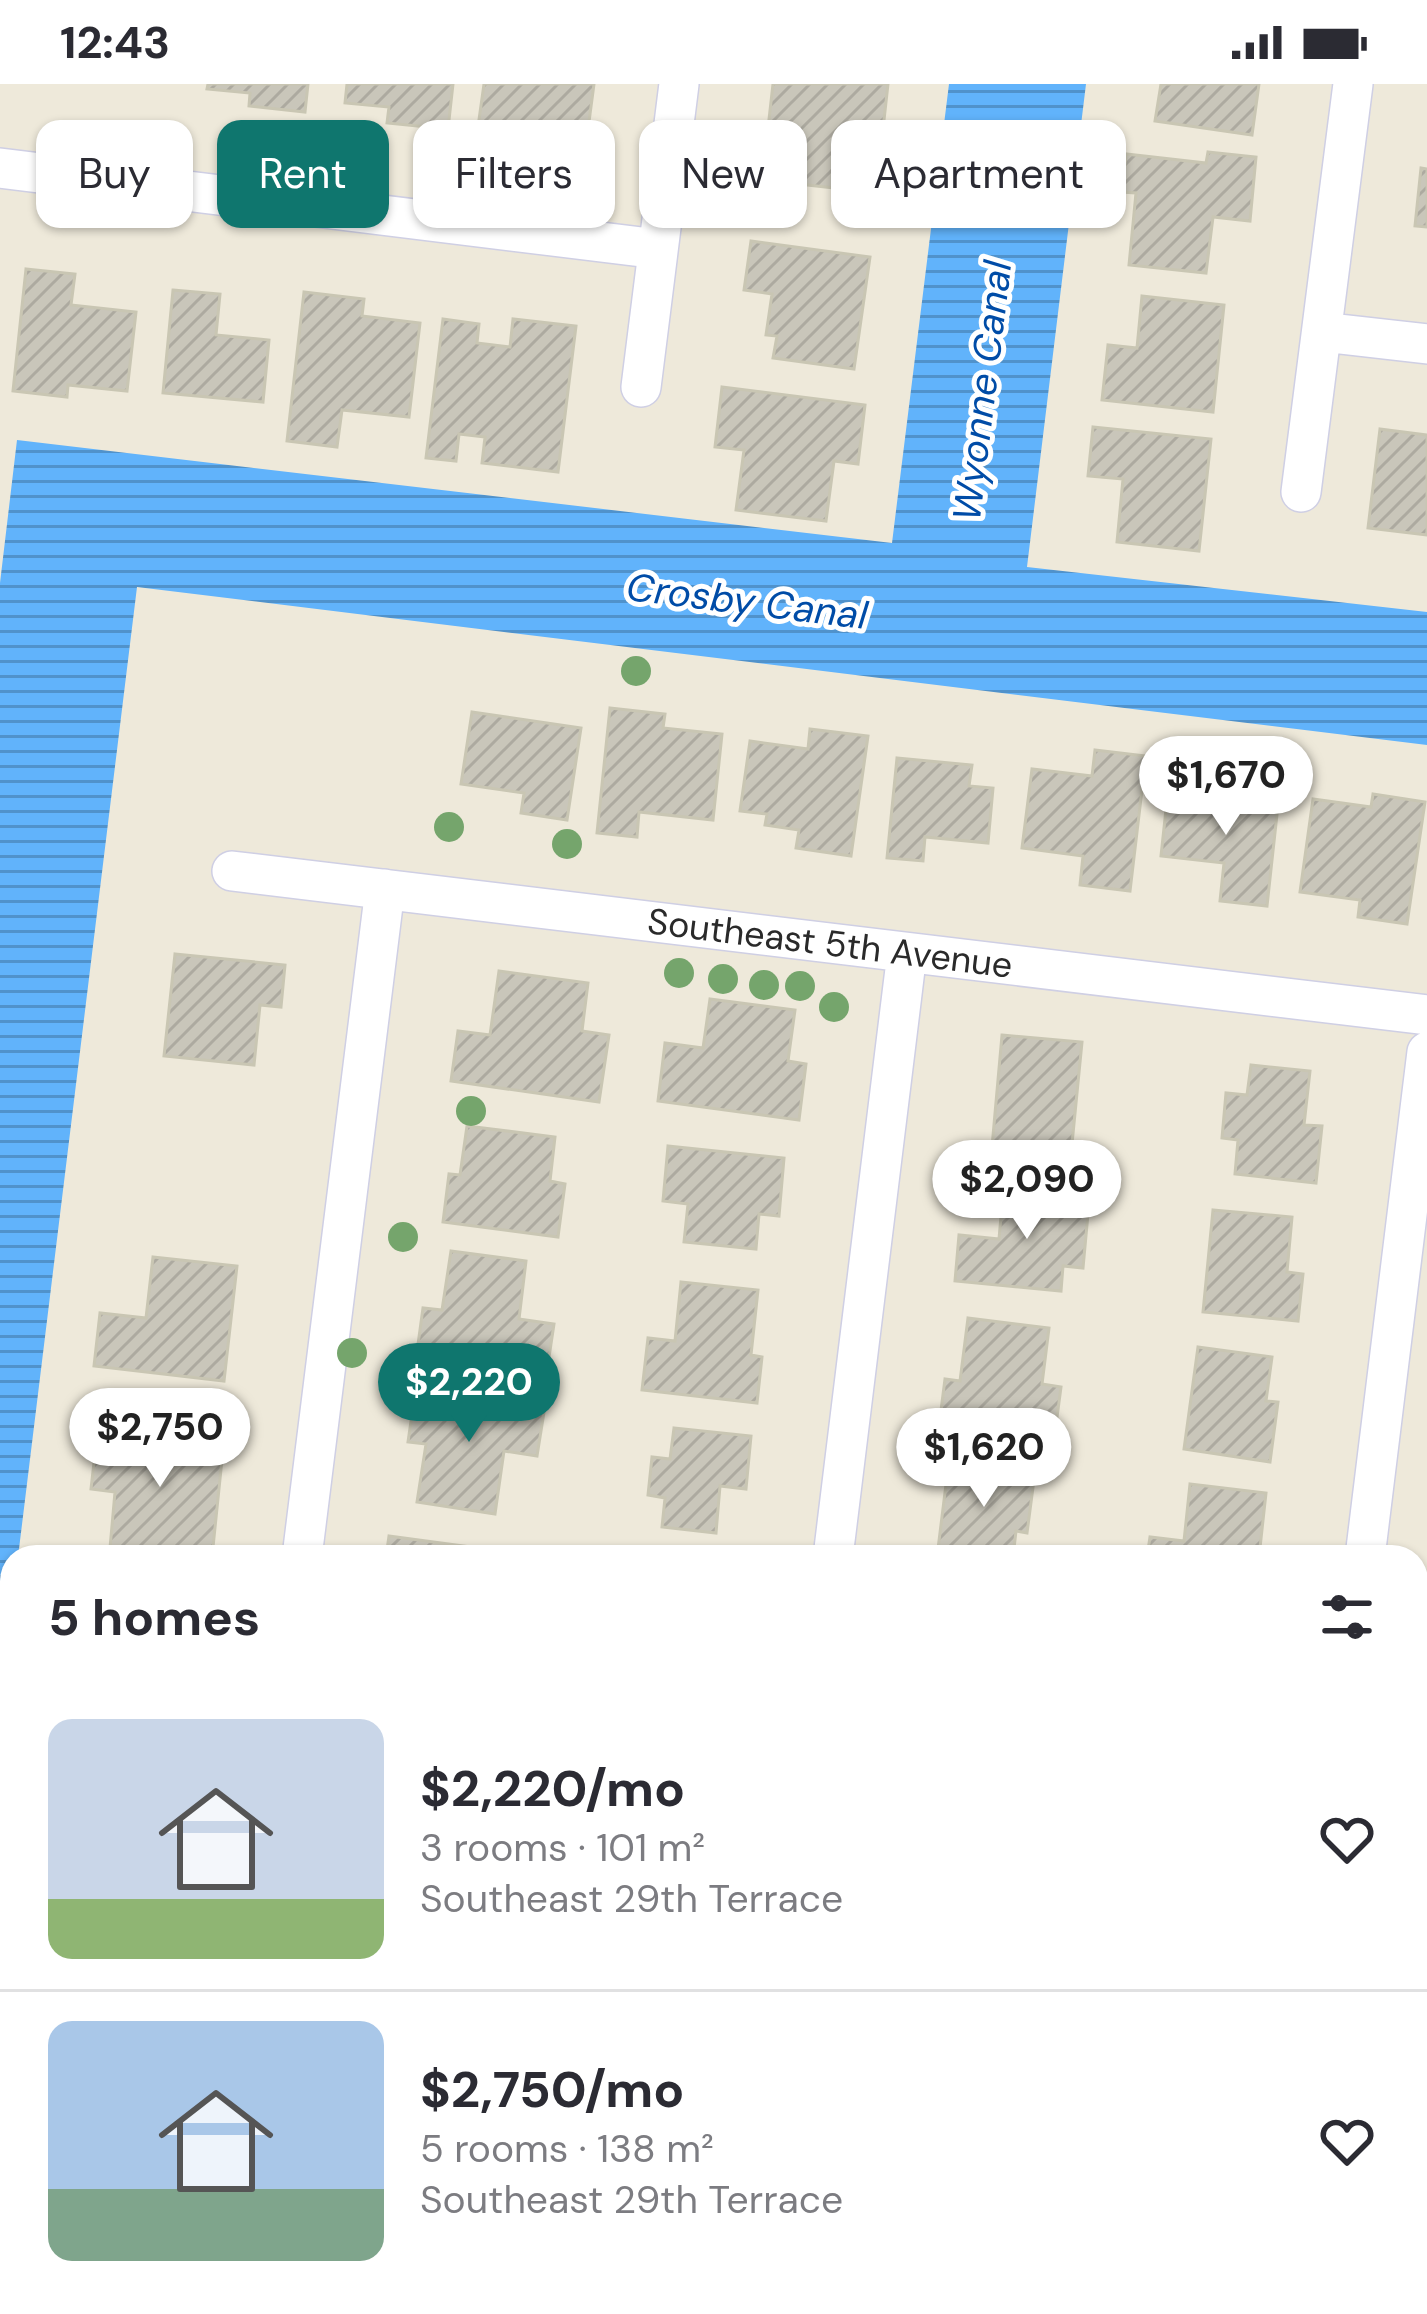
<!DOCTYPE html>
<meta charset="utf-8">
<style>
:root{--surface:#fff;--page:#f7f7f7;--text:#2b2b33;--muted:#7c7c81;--line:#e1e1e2;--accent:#0f766e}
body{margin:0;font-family:"DM Sans",sans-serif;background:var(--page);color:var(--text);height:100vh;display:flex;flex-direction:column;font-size:45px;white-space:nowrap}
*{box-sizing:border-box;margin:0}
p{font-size:39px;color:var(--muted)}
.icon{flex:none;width:66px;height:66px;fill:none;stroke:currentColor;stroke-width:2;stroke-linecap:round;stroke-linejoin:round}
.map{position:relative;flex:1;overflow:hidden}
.drawer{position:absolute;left:0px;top:1461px;width:1428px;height:771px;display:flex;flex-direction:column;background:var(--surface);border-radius:36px 36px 0 0;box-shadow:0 3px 9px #0004}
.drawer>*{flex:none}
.hud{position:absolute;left:36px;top:36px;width:1356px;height:108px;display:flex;gap:24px}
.price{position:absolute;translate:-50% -102px;padding:0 27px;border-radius:42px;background:#fff;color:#222;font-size:39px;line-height:78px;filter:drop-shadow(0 3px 6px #0008)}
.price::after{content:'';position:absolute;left:50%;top:72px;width:36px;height:27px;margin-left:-18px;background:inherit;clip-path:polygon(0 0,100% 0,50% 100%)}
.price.on{background:var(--accent);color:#fff}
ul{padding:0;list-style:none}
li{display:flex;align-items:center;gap:36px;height:300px;padding:0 48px}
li+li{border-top:3px solid var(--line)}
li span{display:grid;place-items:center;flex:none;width:336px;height:240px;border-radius:24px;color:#555}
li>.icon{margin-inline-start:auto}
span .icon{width:144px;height:144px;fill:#fffc;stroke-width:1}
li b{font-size:51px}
h2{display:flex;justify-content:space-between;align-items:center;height:144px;padding:0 48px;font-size:51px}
.tag{padding:0 42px;border-radius:24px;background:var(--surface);box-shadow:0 3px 9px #0004;font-size:42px;line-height:108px}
.tag.on{background:var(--accent);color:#fff}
.status{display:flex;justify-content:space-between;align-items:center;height:84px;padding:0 60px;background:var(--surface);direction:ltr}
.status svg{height:33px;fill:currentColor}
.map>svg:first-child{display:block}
.water{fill:url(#water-rules)}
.building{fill:url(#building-hatch);stroke:#c9c6b3;stroke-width:3}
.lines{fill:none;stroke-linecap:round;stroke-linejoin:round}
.minor-casing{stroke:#cfcfe4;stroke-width:42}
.minor{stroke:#fff;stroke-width:39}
.tree{fill:#75a56c}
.labels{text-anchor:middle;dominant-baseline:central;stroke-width:10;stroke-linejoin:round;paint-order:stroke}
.street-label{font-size:36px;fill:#2a2a2a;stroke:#fff}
.water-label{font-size:39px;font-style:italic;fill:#004ca7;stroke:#fff}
</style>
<div class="status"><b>12:43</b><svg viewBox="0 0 49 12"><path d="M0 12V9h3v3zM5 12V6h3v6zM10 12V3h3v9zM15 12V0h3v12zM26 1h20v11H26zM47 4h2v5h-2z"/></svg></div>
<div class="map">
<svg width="1427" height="2230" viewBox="0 0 1427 2230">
<defs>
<pattern id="water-rules" width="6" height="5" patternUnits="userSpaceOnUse" patternTransform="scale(3)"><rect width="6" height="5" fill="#61b3fb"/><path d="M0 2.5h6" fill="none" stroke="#5092cb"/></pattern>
<pattern id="building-hatch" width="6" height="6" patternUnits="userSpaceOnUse" patternTransform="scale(3)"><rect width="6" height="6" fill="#c9c6ba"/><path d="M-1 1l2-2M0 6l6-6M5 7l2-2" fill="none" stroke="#adaaa0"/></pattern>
</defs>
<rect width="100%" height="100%" fill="#eee9da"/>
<path class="water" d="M949,0H1086L1027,483L1427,528V661L137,503L18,1473H12L0,1621V499L17,356L892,459Z"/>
<path class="building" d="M208,0H308L305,28L249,22L250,9L207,5Z
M347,0H453L448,45L387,39L389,23L345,19Z
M484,0H594L587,53L537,46L535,58L477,50Z
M773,0H888L882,54L851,50L844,105L753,95L756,61L766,62Z
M1161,0H1259L1252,51L1155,37Z
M1208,68L1256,73L1250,137L1213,133L1206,189L1129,181L1136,109L1122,108L1126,70L1206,79Z
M1421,84L1427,85V143L1415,142Z
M751,157L870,173L854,285L773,274L777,252L766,251L772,210L744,206Z
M26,185L75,190L71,221L136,228L127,307L68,301L67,313L13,307Z
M173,206L220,210L216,251L269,256L263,318L163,309Z
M304,208L364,215L362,232L420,239L409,333L342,326L337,363L287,357Z
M1142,212L1224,221L1213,328L1102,316L1108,261L1137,264Z
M443,235L479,240L477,259L510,263L513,235L576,242L558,388L482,379L485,353L459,350L456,377L426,374Z
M722,303L865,321L858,380L834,377L826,437L736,426L744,366L715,363Z
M1093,343L1211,355L1199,467L1117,458L1123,395L1088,392Z
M1380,345L1427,351V451L1368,444Z
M610,624L665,630L663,644L722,650L713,736L639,728L637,753L597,749Z
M472,628L581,644L567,736L521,729L524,709L461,700Z
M810,645L868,652L851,772L796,764L799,746L765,741L767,730L740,727L750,657L808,665Z
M1095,666L1146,672L1130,807L1080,801L1083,772L1022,764L1032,685L1092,692Z
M897,674L972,681L969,702L993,704L988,759L925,753L923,777L887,774Z
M1190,702L1279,712L1267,822L1220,817L1224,779L1161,772L1167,716L1188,718Z
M1373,710L1425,718L1407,840L1358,833L1360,816L1300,808L1313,715L1371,723Z
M175,870L285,881L281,923L260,921L254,981L164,972Z
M499,887L588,899L582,947L609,951L599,1018L451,997L458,947L490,951Z
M710,915L795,926L788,977L806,980L799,1036L658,1017L665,959L703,964Z
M1002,951L1082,958L1071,1070L992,1063Z
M1251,981L1310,987L1304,1041L1322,1042L1316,1099L1235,1090L1238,1056L1222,1054L1226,1009L1247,1011Z
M467,1042L555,1053L550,1097L565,1100L558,1153L443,1138L449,1090L460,1091Z
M668,1062L784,1074L779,1132L759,1130L756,1165L684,1158L688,1120L663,1117Z
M1004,1099L1072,1106L1070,1129L1088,1130L1083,1184L1063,1182L1061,1207L955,1197L959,1151L999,1155Z
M1213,1126L1292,1133L1287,1188L1303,1190L1298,1237L1203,1228Z
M451,1167L526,1177L519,1235L554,1240L546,1293L416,1275L423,1224L442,1226Z
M153,1173L237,1182L224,1297L94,1282L100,1229L146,1234Z
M681,1198L758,1206L751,1271L762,1273L757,1319L642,1306L648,1254L675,1257Z
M968,1234L1049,1244L1042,1300L1061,1303L1054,1356L939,1342L945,1295L960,1297Z
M1198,1263L1272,1273L1266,1317L1278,1318L1270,1378L1184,1365Z
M416,1303L545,1322L537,1372L504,1367L495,1430L417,1418L426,1360L408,1358Z
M98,1343L224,1356L212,1473L110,1464L115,1408L91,1405Z
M674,1344L751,1352L746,1405L720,1402L716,1449L662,1443L665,1414L648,1411L652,1373L670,1375Z
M949,1376L1035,1388L1027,1449L1016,1447L1013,1473H937Z
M1190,1400L1266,1409L1259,1473H1147L1150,1453L1184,1457Z
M389,1452L486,1465L485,1473H386Z
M1419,1718L1427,1719V1831L1416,1829L1424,1754L1416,1753Z
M1416,1920L1427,1922V1972L1416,1970Z
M1416,2000L1427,2001V2111L1416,2110Z
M1416,2140L1427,2141V2230H1363L1364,2220H1416Z
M0,2184L12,2186V2220H120L119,2230H0Z
M328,2220H409L408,2230Z
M534,2220H644L643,2230H562L563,2225Z
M831,2220H887L886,2230H830Z"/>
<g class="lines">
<defs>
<path id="minor" d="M0,84L658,165
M1322,248L1427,260
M641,303L679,0
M1301,408L1353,0
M232,787L1427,931
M302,1473L385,805
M833,1473L907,869
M1365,1473L1427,968
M209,2230L210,2220
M741,2230L742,2220
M1273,2230L1274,2220"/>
</defs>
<use href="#minor" class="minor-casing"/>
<use href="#minor" class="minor"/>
</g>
<g class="tree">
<circle cx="636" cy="587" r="15"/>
<circle cx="449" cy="743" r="15"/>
<circle cx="567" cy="760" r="15"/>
<circle cx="679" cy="889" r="15"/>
<circle cx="723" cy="895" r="15"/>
<circle cx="764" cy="901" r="15"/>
<circle cx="800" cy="902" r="15"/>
<circle cx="834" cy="923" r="15"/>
<circle cx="471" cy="1027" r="15"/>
<circle cx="403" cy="1153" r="15"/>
<circle cx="352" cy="1269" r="15"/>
</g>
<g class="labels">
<g class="street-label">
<text transform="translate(830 859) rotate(7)">Southeast 5th Avenue</text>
</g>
<g class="water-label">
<text transform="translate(982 307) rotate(-83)">Wyonne Canal</text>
<text transform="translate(747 517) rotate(7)">Crosby Canal</text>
</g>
</g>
</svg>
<b class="price" style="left:1226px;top:754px">$1,670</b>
<b class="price" style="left:1027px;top:1158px">$2,090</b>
<b class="price on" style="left:469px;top:1361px">$2,220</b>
<b class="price" style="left:160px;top:1406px">$2,750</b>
<b class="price" style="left:984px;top:1426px">$1,620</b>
<div class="hud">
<a class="tag">Buy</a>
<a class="tag on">Rent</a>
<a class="tag">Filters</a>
<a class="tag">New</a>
<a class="tag">Apartment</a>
</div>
<section class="drawer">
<h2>5 homes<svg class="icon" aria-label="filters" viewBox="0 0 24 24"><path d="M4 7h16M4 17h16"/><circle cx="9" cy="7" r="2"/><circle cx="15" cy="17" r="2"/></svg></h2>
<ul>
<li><span style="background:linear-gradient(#c9d6e8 75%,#8fb573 0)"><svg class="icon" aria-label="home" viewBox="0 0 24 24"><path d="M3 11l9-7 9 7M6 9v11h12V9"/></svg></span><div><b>$2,220/mo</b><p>3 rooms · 101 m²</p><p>Southeast 29th Terrace</p></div><svg class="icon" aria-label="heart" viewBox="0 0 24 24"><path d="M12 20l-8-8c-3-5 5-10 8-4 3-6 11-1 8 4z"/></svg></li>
<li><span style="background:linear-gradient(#a9c7e8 70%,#7fa58c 0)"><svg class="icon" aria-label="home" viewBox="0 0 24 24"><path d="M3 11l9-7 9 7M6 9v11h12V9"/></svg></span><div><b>$2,750/mo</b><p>5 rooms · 138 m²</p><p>Southeast 29th Terrace</p></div><svg class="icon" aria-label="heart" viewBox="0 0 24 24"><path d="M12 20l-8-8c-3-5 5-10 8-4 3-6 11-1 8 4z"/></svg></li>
</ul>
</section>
</div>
